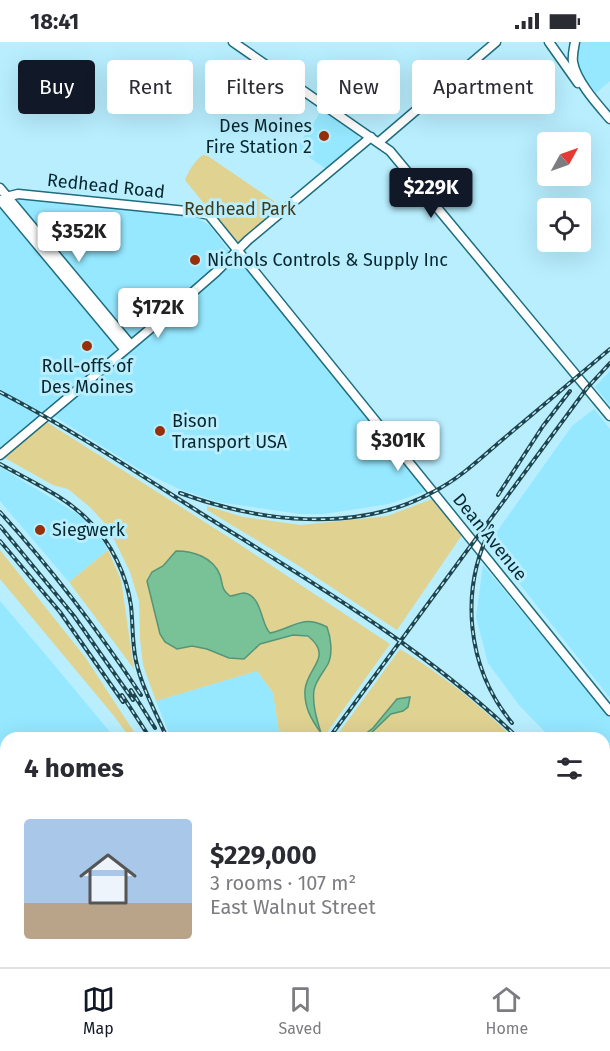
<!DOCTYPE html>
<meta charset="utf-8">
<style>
:root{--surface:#fff;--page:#f7f7f7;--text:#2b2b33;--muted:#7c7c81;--line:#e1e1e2;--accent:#111827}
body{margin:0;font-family:"Fira Sans",sans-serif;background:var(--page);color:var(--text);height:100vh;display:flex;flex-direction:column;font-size:22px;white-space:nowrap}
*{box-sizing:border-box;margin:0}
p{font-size:20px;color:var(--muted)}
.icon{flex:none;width:33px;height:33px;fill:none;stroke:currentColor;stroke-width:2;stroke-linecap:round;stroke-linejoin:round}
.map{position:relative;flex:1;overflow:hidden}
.drawer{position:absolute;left:0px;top:690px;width:610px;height:236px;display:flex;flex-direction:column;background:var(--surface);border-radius:18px 18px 0 0;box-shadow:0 6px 24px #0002}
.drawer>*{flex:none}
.guide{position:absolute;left:18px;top:18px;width:574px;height:54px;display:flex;gap:12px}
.needle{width:39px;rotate:50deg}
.buttons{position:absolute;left:537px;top:90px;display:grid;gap:12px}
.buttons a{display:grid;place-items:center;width:54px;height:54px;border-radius:6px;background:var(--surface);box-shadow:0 6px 24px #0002;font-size:30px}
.price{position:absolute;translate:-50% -51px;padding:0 14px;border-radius:6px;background:#fff;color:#222;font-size:20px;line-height:39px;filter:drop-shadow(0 2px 3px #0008)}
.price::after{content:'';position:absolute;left:50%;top:36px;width:18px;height:14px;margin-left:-9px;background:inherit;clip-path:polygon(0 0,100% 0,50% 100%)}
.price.selected{background:var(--accent);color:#fff}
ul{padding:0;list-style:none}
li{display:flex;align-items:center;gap:18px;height:150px;padding:0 24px}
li+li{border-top:2px solid var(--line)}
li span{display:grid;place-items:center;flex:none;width:168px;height:120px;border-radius:6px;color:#555}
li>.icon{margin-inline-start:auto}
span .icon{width:72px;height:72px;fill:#fffc;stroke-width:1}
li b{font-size:26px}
h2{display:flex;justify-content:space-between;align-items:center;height:72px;padding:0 24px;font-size:26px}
.tag{padding:0 21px;border-radius:6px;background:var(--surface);box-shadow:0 6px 24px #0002;font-size:21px;line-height:54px}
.tag.selected{background:var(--accent);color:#fff}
.status{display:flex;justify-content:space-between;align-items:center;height:42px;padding:0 30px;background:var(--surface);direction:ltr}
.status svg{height:16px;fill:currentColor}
.dock{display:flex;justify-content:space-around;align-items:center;height:84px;border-top:2px solid var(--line);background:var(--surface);font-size:16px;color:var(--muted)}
.dock a{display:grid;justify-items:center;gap:3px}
.dock .selected{color:var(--accent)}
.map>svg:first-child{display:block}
.built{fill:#95e8ff}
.green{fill:#e0d291;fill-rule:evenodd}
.water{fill:#79c297;stroke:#569478;stroke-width:1.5}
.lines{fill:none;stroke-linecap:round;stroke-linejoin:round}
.minor-casing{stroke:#1e6d80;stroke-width:11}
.major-casing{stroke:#6275a9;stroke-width:14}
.minor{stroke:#fff;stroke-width:8}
.major{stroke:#bfc5f3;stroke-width:10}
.rail-casing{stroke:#20444c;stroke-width:4}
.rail{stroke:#b8eefe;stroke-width:1.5;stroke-dasharray:4.5;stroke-linecap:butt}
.poi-dot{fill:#962f0a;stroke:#b8eefe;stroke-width:2}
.labels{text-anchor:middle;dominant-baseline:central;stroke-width:6;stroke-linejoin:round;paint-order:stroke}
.poi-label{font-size:18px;fill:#06272e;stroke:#b8eefe;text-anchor:start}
.street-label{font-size:18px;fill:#06272e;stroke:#b8eefe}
.park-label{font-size:18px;fill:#413a18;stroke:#b8eefe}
</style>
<div class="status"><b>18:41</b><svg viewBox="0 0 49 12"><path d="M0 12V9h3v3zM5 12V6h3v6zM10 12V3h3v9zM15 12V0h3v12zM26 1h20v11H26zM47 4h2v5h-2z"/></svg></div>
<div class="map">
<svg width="610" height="925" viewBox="0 0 610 925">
<rect width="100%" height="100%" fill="#b8eefe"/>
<path class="built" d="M578,0H610V39L596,51L582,33L577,21Z
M323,67L357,92L359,96L353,105L326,127L296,106Z
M20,158L197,175L210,184L229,209L226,215L210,231L136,294L131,295L127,294L15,159Z
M0,166L116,303L115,308L109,317L0,408Z
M239,219L244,222L426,449L389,462L324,472H300L218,460L179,447L142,429L52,373L233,220Z
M610,329V363L595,345Z
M594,367L610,387V656L488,502L572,384Z
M0,425L81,474L97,489L108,508L69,540L0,459Z
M483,523L610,675V759L605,753L604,696H551L519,663L488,621L476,575Z
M0,559L50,618L115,696H6V736L0,729Z
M257,629L273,651L280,696H171L156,659Z
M604,765L610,770V850L605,837Z
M0,791L6,798V920H110L114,925H0Z
M326,920H409L402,925H320Z"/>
<path class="green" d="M205,112L278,162L277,168L239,200L230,194L185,138C188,130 197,115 205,112Z
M45,379L233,498L390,602L323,696H280L273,651L257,629L156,659L143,623L140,597L139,559L130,530L108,485L91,466L68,447L53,443L3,415ZM163,524L220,532C221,542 222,554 235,554L266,581V587L270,591L285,587L301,579L331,596L328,621L319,635L314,649V663L320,689L305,645C310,636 318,624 320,614C326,583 271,595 258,604C253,607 248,612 244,617C224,617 210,603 191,604C187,604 181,606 177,607L160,592L147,539L152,530Z
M432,457L462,493L397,588L296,522L207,468V464L243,475L301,483L387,474Z
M0,508L85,615L138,696H130L114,674L0,537Z
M108,508L121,538L134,627L69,540Z
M400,607C442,633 478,661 513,696H487L448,692L407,696H366L391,672L408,665L410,655L397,657L373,686L360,696H335Z
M0,729L6,736V777L0,770Z
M5,875L6,920H75L80,925H0V879Z
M171,920H247L249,925H167Z
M409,920H457L460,925H402Z"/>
<path class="water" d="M176,509C193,509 213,515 220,533C223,542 221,548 230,554C235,554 239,551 244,551C262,553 261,583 270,591C295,586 300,572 327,585C331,596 333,611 328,622C323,631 316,638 314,648C312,662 317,678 321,691C311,677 304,665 305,648C307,625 334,615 308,594L293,593L260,602L244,617L229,616L207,607L192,604L177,607L165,600L160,592L147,539L152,530L163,524Z
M410,655L408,665L403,669L391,672L366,696H360L373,686L397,657Z
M457,920H501L503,925H460Z"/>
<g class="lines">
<defs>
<path id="minor" d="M233,0L390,109L610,374
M549,0L578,41
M575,0C574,6 572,13 573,20C576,39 598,63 610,77
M379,100L496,0
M0,146L131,303
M0,158L125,308
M2,160L10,154L18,152L196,170L209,173L610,669
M0,413L169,271L216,230L248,198L371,95"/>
<path id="major" d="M0,776L6,783
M121,920L125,925"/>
</defs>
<use href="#minor" class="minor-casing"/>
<use href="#major" class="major-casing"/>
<use href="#minor" class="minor"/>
<use href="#major" class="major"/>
<defs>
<path id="rail" d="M0,350C71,387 139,432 207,475C315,542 426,607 518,696
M0,422C30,439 65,454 89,479C111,500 127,534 131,564C133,582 132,601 136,619C142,646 156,671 167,696
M180,451C259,480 356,492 433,450C459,437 480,417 502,398C538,368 574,337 610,307
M498,453L543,384L570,349
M0,470C52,527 98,588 141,653
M0,484L74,574L133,658
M492,484C459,547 466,625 512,681
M0,499L60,570L123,660
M131,648L155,686
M122,653L150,696
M329,696L587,346L610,321
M604,775L610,781
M254,920L256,925
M287,920L293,925
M535,920L537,925
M161,925L165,920"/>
</defs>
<use href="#rail" class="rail-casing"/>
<use href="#rail" class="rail"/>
</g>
<g class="poi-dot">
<circle cx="324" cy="94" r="6"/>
<circle cx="195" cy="218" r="6"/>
<circle cx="87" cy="304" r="6"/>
<circle cx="160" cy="389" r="6"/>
<circle cx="40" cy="488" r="6"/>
</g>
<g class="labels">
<g class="poi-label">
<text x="312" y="84" text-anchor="end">Des Moines<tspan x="312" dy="21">Fire Station 2</tspan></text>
<text x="207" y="218">Nichols Controls &amp; Supply Inc</text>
<text x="87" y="324" text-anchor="middle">Roll-offs of<tspan x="87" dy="21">Des Moines</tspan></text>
<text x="172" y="379">Bison<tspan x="172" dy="21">Transport USA</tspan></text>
<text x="52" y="488">Siegwerk</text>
</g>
<g class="street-label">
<text transform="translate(106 144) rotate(6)">Redhead Road</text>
<text transform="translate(490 495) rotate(51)">Dean Avenue</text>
</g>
<g class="park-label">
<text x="240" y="167">Redhead Park</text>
</g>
</g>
</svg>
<div class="buttons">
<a><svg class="needle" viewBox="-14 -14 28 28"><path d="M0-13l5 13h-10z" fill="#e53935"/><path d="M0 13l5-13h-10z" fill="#7c7c81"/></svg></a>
<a><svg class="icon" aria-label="locate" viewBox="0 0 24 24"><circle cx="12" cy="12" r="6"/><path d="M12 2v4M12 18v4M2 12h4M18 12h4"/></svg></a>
</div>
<b class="price selected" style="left:431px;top:177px">$229K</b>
<b class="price" style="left:79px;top:221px">$352K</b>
<b class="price" style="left:158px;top:297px">$172K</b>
<b class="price" style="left:398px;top:430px">$301K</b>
<div class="guide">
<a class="tag selected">Buy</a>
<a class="tag">Rent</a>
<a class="tag">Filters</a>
<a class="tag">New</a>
<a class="tag">Apartment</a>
</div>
<section class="drawer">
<h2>4 homes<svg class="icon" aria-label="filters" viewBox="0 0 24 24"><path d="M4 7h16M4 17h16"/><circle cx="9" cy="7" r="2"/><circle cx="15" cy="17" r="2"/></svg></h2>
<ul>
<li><span style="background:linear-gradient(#a9c7e8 70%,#b9a48a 0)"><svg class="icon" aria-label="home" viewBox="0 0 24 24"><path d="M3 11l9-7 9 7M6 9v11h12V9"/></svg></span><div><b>$229,000</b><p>3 rooms · 107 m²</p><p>East Walnut Street</p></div></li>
</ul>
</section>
</div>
<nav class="dock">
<a class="selected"><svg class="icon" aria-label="map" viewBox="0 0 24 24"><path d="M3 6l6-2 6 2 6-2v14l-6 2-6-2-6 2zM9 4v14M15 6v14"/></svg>Map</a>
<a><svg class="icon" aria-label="saved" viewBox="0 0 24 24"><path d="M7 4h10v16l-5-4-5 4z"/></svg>Saved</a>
<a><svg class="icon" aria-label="home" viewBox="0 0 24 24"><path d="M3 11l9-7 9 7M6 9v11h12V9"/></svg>Home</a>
</nav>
